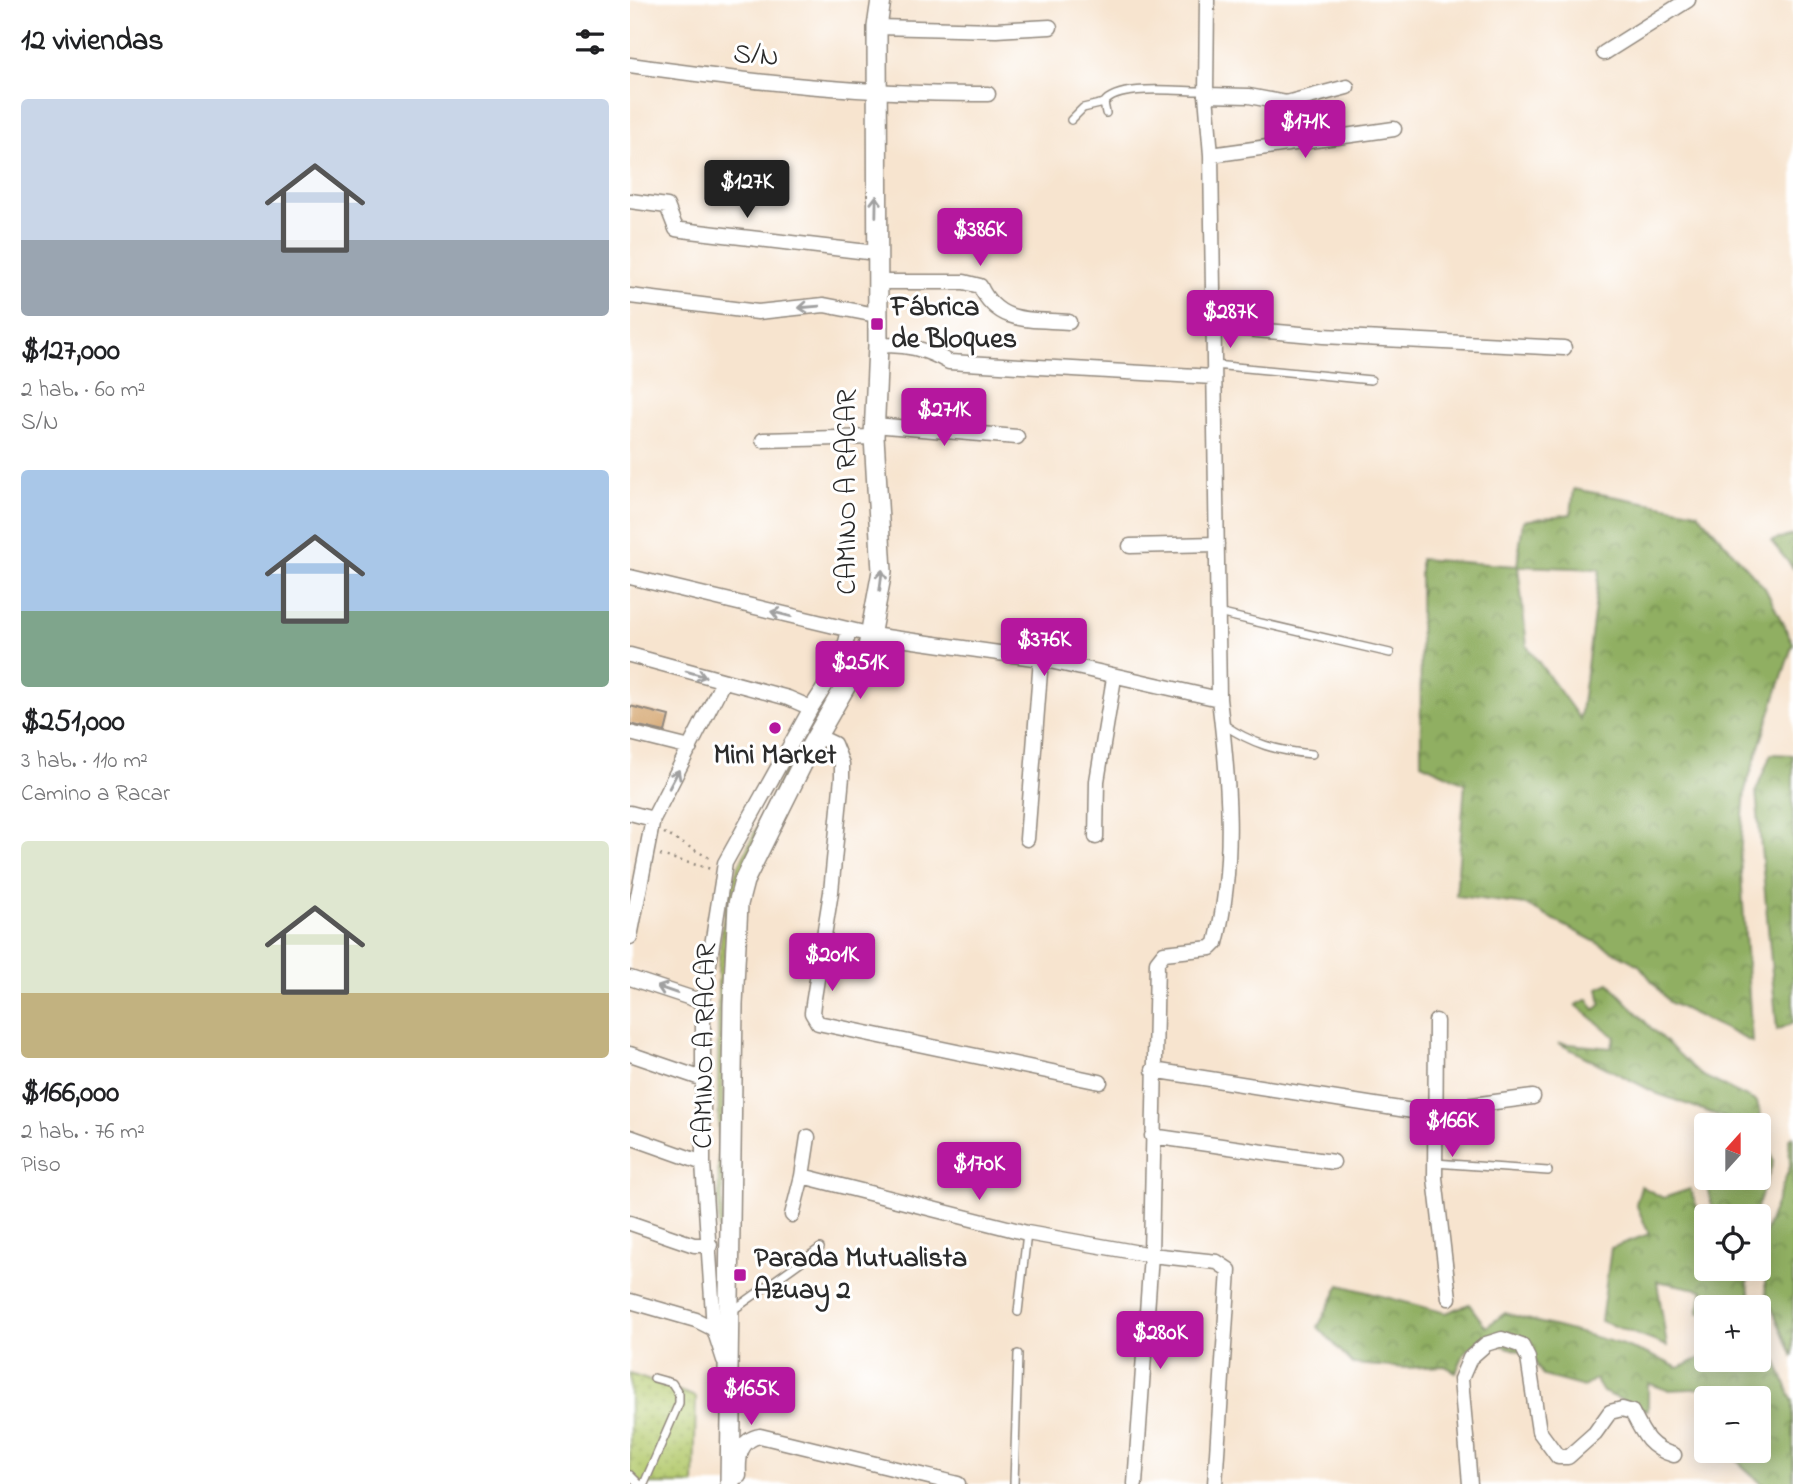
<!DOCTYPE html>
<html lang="es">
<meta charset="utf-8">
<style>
:root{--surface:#fff;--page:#f6f6f6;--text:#202124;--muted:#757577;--accent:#b5179e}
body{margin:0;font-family:"Indie Flower",sans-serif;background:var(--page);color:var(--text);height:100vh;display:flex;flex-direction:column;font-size:26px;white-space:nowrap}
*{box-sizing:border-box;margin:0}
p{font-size:23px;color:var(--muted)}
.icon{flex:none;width:38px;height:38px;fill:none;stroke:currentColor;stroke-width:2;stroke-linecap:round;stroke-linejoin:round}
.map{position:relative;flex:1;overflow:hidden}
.side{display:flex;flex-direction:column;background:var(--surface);width:630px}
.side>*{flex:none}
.needle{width:46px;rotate:21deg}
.fabs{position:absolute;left:1064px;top:1113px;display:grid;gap:14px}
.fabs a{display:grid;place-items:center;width:77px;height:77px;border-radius:7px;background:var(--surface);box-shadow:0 4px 18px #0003;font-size:35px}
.price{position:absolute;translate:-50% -60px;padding:0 16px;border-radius:7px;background:var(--accent);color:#fff;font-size:23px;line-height:46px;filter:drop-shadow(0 2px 4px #0008)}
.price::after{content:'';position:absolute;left:50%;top:42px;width:21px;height:16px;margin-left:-10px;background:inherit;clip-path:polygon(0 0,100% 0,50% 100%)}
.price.selected{background:#222;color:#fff}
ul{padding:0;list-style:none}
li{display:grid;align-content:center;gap:14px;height:371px;padding:0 21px}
li span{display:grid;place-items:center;height:217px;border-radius:7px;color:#555}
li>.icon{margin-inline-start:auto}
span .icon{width:126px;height:126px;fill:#fffc;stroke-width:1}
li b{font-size:30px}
h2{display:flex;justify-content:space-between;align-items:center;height:84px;padding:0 21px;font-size:30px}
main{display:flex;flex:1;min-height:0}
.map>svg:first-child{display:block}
.grass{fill:url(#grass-dots);stroke:#707b4d;stroke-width:2}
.forest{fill:url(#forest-crowns);stroke:#5e6d46;stroke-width:2;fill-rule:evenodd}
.building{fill:#d3a36a}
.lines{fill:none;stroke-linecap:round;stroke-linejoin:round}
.lane-casing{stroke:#91887d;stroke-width:10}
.street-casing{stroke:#91887d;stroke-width:17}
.secondary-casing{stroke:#91887d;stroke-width:22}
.path{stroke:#91887d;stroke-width:2.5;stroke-dasharray:2 5;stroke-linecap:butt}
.lane{stroke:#fff;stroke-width:7}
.street{stroke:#fff;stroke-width:14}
.secondary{stroke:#fff;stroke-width:19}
.oneway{stroke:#a0a0a0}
.poi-dot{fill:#b5179e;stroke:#fff;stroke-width:2.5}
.labels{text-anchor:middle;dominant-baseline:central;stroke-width:6;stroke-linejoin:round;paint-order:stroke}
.street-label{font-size:28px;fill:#2b2b2b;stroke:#fff}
.poi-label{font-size:28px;font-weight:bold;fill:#2b2b2b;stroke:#fff;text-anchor:start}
</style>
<main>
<section class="side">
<h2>12 viviendas<svg class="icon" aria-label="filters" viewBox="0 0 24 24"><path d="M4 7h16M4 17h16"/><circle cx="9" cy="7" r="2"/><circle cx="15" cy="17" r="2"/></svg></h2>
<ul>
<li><span style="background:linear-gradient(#c9d6e8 65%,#9aa5b1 0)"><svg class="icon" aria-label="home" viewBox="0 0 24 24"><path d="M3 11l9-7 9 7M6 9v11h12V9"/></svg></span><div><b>$127,000</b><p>2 hab. · 60 m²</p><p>S/N</p></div></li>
<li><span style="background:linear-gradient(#a9c7e8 65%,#7fa58c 0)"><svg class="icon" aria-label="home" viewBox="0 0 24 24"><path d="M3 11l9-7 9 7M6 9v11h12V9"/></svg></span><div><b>$251,000</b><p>3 hab. · 110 m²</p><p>Camino a Racar</p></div></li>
<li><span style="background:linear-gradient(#dfe7d0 70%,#c2b280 0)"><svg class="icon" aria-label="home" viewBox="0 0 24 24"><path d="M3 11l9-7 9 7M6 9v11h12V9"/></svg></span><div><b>$166,000</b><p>2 hab. · 76 m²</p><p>Piso</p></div></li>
</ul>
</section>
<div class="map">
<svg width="1163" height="1484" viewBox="0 0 1163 1484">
<defs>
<pattern id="grass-dots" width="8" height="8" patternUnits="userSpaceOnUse" patternTransform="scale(1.75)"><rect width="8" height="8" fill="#b5cb6f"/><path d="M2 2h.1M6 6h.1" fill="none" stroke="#9cae60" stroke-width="1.8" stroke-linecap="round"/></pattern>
<pattern id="forest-crowns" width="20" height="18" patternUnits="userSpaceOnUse" patternTransform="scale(1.75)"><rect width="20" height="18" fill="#90af62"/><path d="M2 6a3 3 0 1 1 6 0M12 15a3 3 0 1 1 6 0" fill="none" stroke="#768f51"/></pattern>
</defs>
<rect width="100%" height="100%" fill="#fff"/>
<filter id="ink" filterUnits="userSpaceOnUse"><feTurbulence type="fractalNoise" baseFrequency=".0143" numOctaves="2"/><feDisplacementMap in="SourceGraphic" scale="14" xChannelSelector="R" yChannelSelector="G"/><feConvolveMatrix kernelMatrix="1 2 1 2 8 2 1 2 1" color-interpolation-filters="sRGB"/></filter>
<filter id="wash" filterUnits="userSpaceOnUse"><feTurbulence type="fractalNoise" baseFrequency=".00686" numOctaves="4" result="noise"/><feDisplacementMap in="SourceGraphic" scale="28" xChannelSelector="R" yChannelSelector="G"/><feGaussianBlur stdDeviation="1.57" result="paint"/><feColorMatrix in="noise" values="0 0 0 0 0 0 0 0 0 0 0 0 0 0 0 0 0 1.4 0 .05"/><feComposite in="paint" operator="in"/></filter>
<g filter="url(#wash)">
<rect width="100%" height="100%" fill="#f7e4cf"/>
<path class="grass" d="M184,708L186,718L157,770L128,837L98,926L93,973L92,1307H89L88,972C91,939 93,904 106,872Z
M0,1374L66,1397L64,1484H0Z"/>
<path class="forest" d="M944,489L1067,512L1135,588L1163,643L1115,790L1110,857L1122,1042L1039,1002L1009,965L896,905L826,896L835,783L791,763L790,559L887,566L893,521L941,514ZM888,566L970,569L950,719L897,646Z
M1163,535V568L1141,541Z
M1141,754L1163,755V1023L1147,1030L1126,791Z
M979,983L1021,1028L1071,1075L1127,1102L1143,1162L1124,1216H1076V1269H1116L1121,1307H1076V1315L1068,1312L1073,1290L1027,1281L1037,1346L971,1321L981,1248L1019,1234L1006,1204L1011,1186L1033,1198L1060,1189L1069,1212L1084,1214L1076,1183L1084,1178H1129V1125H1115L1028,1094L928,1043L981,1048L985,1037L946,1005L958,999L965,1010L971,1004L968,988Z
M1163,1136V1357L1136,1295L1132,1241L1160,1166L1159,1138Z
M710,1285L816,1313L839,1304L856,1327L875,1313C934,1331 993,1339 1048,1368L1071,1358L1129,1360V1344L1137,1338L1163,1402V1484H1132L1106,1460V1451H1129V1398H1083V1388L1037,1390L1018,1383V1411L973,1392L965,1379L954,1387L913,1376L901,1355L852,1339L835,1352L826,1372L815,1366L776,1368L723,1364L688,1327Z"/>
<g id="blocks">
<path class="building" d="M0,706L39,716L35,732L0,724Z"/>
</g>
</g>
<g filter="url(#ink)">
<use href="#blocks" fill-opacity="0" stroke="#91887d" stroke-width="2"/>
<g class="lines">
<defs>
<path id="lane" d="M476,113L474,103C487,84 547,91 570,91L576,95
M441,120L453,108L474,103
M584,365L741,380
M588,613L760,653
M593,724C622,744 647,751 682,754
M805,1163L918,1171
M102,1311L190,1248
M388,1312L397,1233
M0,1475L9,1484
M14,1484L49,1403V1394L42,1383L24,1378
M384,1484L388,1354"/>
<path id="street" d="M577,0L576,95L581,155L589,699C599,781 606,862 586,943L581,948L534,953L527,962L521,1255L587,1262L599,1270L585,1484
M247,27L366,30L420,27
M974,53L1058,0
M0,65C119,82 238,95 358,94
M576,95L619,96L656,103L717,87
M581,155L764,129
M0,201L37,206L46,229L52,230L246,253
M247,282H334L350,286C368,325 401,319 439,322
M0,296L128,312L194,305L246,315
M583,326L693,336L934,348
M248,346C275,343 295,349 319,362L583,377
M244,425L387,437
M133,440L244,437
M500,546L587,544
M0,577L242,635L411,659L589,699
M0,655L158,698L181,708L210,663L218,635L215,629
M0,733L60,748
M187,736L204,744L212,764V777L201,892L183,1004L182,1013L188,1023L470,1082
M0,813L23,819
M466,837L467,781L484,678
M397,839L411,659
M0,937L23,819L93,682
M0,978L73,1002
M806,1021L805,1178L819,1298
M0,1054L73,1079
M523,1070L789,1112L903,1097
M522,1136L703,1162
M0,1137L73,1163
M172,1176L397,1233L521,1255L505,1484
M162,1215L172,1176L178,1137
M0,1223L64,1245H80
M0,1301L66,1320L84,1329
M94,1360L84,1329L73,1163V1002L95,863L181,708
M109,1476C108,1457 109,1440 130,1436L328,1484
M840,1484L831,1379L840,1358L856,1344L872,1339L892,1346L898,1358L909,1431L928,1457H938L965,1433L980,1412L992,1409L1002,1412C1013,1434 1019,1448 1044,1455"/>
<path id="secondary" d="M100,1484L101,1416L98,1372L103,1004L108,904L114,881L181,746L238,647L252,571L244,437L248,346L247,27L251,0"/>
</defs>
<use href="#lane" class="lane-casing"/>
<use href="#street" class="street-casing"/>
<use href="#secondary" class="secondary-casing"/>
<path class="path" d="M34,833L83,860
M30,855L81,869"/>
<use href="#lane" class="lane"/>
<use href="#street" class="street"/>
<use href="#secondary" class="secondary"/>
</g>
<defs><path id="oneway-shaft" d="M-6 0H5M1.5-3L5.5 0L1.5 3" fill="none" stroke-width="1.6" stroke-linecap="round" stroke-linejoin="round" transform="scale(1.75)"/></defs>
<g class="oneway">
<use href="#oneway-shaft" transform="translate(246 206) rotate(-89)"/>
<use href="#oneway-shaft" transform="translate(179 307) rotate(175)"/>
<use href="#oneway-shaft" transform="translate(251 580) rotate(-83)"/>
<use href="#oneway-shaft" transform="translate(151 614) rotate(-166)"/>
<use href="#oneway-shaft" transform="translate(66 674) rotate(16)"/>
<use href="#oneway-shaft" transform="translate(44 779) rotate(-62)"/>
<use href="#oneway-shaft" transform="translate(37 990) rotate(-161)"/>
</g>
</g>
<g class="poi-dot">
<rect x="240" y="317" width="14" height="14" rx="3.5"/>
<circle cx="145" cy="728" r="7"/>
<rect x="103" y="1268" width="14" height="14" rx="3.5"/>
</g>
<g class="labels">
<g class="street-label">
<text transform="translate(126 57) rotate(5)">S/N</text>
<text transform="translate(218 492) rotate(-90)">CAMINO A RACAR</text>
<text transform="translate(76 1046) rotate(-89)">CAMINO A RACAR</text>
</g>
<g class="poi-label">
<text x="261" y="308">Fábrica<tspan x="261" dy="32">de Bloques</tspan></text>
<text x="145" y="756" text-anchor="middle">Mini Market</text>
<text x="124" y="1259">Parada Mutualista<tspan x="124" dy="32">Azuay 2</tspan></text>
</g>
</g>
</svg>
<div class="fabs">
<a><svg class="needle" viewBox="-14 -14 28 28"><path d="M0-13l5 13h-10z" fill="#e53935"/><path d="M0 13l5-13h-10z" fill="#757577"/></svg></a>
<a><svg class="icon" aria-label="locate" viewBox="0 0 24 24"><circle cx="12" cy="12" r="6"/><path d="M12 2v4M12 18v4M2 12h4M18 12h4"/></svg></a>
<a>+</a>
<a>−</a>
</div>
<b class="price" style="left:675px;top:160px">$171K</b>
<b class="price selected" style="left:117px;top:220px">$127K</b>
<b class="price" style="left:350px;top:268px">$386K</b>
<b class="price" style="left:600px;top:350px">$287K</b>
<b class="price" style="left:314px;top:448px">$271K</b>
<b class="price" style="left:414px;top:678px">$376K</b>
<b class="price" style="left:230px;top:701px">$251K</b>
<b class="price" style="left:202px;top:993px">$201K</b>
<b class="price" style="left:822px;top:1159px">$166K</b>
<b class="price" style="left:349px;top:1202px">$170K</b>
<b class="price" style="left:530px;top:1371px">$280K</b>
<b class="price" style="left:121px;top:1427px">$165K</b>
</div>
</main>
